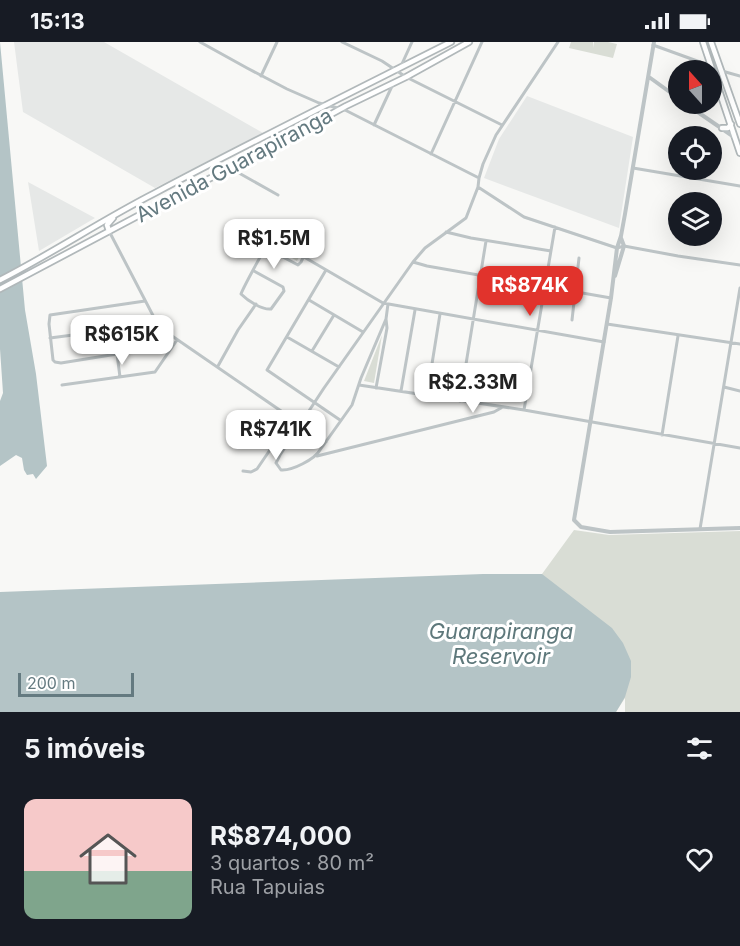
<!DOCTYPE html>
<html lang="pt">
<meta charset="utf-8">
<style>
:root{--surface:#171b24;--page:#242831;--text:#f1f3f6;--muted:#9ea1a6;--line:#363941;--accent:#e1332c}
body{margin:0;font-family:Inter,sans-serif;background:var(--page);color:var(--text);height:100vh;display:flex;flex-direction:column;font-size:22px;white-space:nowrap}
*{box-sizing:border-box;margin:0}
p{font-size:20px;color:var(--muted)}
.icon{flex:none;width:33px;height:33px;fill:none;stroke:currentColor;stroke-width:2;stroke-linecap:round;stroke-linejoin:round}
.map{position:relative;height:670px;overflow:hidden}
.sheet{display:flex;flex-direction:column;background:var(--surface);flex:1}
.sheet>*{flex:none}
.needle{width:39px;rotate:339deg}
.controls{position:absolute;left:668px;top:18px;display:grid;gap:12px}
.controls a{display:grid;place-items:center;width:54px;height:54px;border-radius:50%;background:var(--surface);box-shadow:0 6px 24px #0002;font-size:30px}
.scale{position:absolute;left:18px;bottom:15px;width:116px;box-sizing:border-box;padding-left:6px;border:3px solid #647a80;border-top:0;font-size:16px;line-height:21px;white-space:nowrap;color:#647a80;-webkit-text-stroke:4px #fff;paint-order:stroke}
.price{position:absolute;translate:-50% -51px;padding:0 14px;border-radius:12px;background:#fff;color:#222;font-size:20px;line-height:39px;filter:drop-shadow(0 2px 3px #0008)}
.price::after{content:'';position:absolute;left:50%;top:36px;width:18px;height:14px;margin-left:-9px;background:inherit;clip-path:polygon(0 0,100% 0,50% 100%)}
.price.active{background:var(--accent);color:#fff}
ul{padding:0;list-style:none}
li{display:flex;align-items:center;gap:18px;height:150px;padding:0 24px}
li+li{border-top:2px solid var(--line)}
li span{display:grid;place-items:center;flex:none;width:168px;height:120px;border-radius:12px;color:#555}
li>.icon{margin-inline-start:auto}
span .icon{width:72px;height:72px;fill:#fffc;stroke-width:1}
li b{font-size:26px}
h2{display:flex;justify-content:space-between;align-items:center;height:72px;padding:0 24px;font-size:26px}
.status{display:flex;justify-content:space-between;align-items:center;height:42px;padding:0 30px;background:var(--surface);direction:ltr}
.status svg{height:16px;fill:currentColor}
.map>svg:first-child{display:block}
.built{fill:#e6e8e7}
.green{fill:#d9ddd5}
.water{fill:#b4c4c6}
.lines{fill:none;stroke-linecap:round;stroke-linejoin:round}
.primary-casing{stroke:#b1b8ba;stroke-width:8}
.minor{stroke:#bdc4c6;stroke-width:3}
.tertiary{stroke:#bdc4c6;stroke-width:4}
.primary{stroke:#fff;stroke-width:4.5}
.labels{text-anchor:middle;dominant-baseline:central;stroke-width:6;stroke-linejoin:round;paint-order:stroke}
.street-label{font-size:21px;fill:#647a80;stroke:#fff}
.water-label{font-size:22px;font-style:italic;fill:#5e787b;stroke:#fff}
</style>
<div class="status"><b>15:13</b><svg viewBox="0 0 49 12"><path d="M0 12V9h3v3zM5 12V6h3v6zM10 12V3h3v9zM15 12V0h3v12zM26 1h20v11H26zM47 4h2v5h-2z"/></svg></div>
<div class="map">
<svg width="740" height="670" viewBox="0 0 740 670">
<rect width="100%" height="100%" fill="#f8f8f6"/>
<path class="built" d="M14,0H104L263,91L155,146L23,70Z
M527,54L633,95L619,186L484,136L499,97Z
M28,140L95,176L39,209Z"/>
<path class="green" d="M571,0H593V6L594,0H608L617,2L613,16L569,6Z
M279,191L304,205L297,219L272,204Z
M382,293L374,341L364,339Z
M574,488L609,493L740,489V670H625V656L616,670L522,532H542Z"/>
<path class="water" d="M0,0L25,268L36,332L47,424L36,437L33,432L27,433L24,428L22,416L16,413L0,424V359L3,351L0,307Z
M483,532H542L612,586L623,601L631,619V635L625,655L616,670H0V550Z"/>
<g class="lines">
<defs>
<path id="primary" d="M703,0L740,111
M711,0L740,82
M722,86H728L731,82
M109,189L107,183L113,176
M0,238C53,211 102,178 155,151C253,99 352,50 451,0
M0,247L181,151L258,112L346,64L406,35L469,0"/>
</defs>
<use href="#primary" class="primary-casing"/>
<path class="minor" d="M200,0L247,26L287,47L319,61L345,68L479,136
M342,0L382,19L406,35L502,83
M653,3L711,24
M401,24L412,0
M722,29L740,34
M261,34L277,0
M374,83L393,42
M431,112L482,0
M230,126L278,153
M633,126L740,144
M478,145L524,175L617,206L624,204L678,214L740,223
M109,189L159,285L326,400
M446,190L471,196L551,209
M304,215L383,261L604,300
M413,220L427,224L611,256
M326,228L267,328L340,378
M254,229L283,245L284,249L271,267C262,268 248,259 241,252C243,246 272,192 276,189C277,188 279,188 280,187L307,203L308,205L301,220L298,223L266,206
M309,258L363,290
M145,259L50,273L49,282L53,318L55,320L61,321L142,308L145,305L159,285
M388,262L386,277L361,336L352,363L320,408C315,417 292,429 281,428L276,421L280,413L324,346L413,220L425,206L466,176L478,145L479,136L483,122L496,93L558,0
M572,278L579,216
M607,282L740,302
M287,295L339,325
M50,296L157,282
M312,309L334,273
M117,312L120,335
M218,324L238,288L256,262
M62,343L155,330L177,298
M359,343L524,368L740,406
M724,345L740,349
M376,346L387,286L386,277
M401,349L415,268
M427,353L440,272
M460,359L486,199
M524,368L555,185
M662,393L678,294
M317,414L494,370L501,366
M243,429L251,430L257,427L291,377
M700,487L740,246"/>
<path class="tertiary" d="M654,0L625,172L621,194L617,206L611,256L574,478L581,485L610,490L740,486
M649,35L678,56
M686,62L734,95
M615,234L624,204L621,196"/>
<use href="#primary" class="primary"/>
</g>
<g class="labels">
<g class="street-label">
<text transform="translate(234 123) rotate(-28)">Avenida Guarapiranga</text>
</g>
<g class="water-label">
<text x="501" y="589">Guarapiranga<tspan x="501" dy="25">Reservoir</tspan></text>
</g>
</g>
</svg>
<div class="controls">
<a><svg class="needle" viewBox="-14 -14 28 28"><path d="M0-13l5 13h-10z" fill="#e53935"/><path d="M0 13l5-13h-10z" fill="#9ea1a6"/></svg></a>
<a><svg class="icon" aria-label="locate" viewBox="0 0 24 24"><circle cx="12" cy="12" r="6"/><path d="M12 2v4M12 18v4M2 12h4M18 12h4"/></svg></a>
<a><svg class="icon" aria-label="layers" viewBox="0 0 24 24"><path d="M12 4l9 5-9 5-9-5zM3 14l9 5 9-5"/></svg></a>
</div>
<div class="scale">200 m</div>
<b class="price" style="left:274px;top:228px">R$1.5M</b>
<b class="price active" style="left:530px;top:275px">R$874K</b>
<b class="price" style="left:122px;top:324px">R$615K</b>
<b class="price" style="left:473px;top:372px">R$2.33M</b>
<b class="price" style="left:276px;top:419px">R$741K</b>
</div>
<section class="sheet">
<h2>5 imóveis<svg class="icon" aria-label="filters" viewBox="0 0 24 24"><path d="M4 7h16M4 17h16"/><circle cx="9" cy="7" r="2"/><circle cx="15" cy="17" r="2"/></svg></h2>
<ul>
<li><span style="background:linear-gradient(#f6c9c9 60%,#7fa58c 0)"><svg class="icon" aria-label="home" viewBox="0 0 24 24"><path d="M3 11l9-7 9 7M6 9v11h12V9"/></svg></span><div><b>R$874,000</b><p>3 quartos · 80 m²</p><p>Rua Tapuias</p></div><svg class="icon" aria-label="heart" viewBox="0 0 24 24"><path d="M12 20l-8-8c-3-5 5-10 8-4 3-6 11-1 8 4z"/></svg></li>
</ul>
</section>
